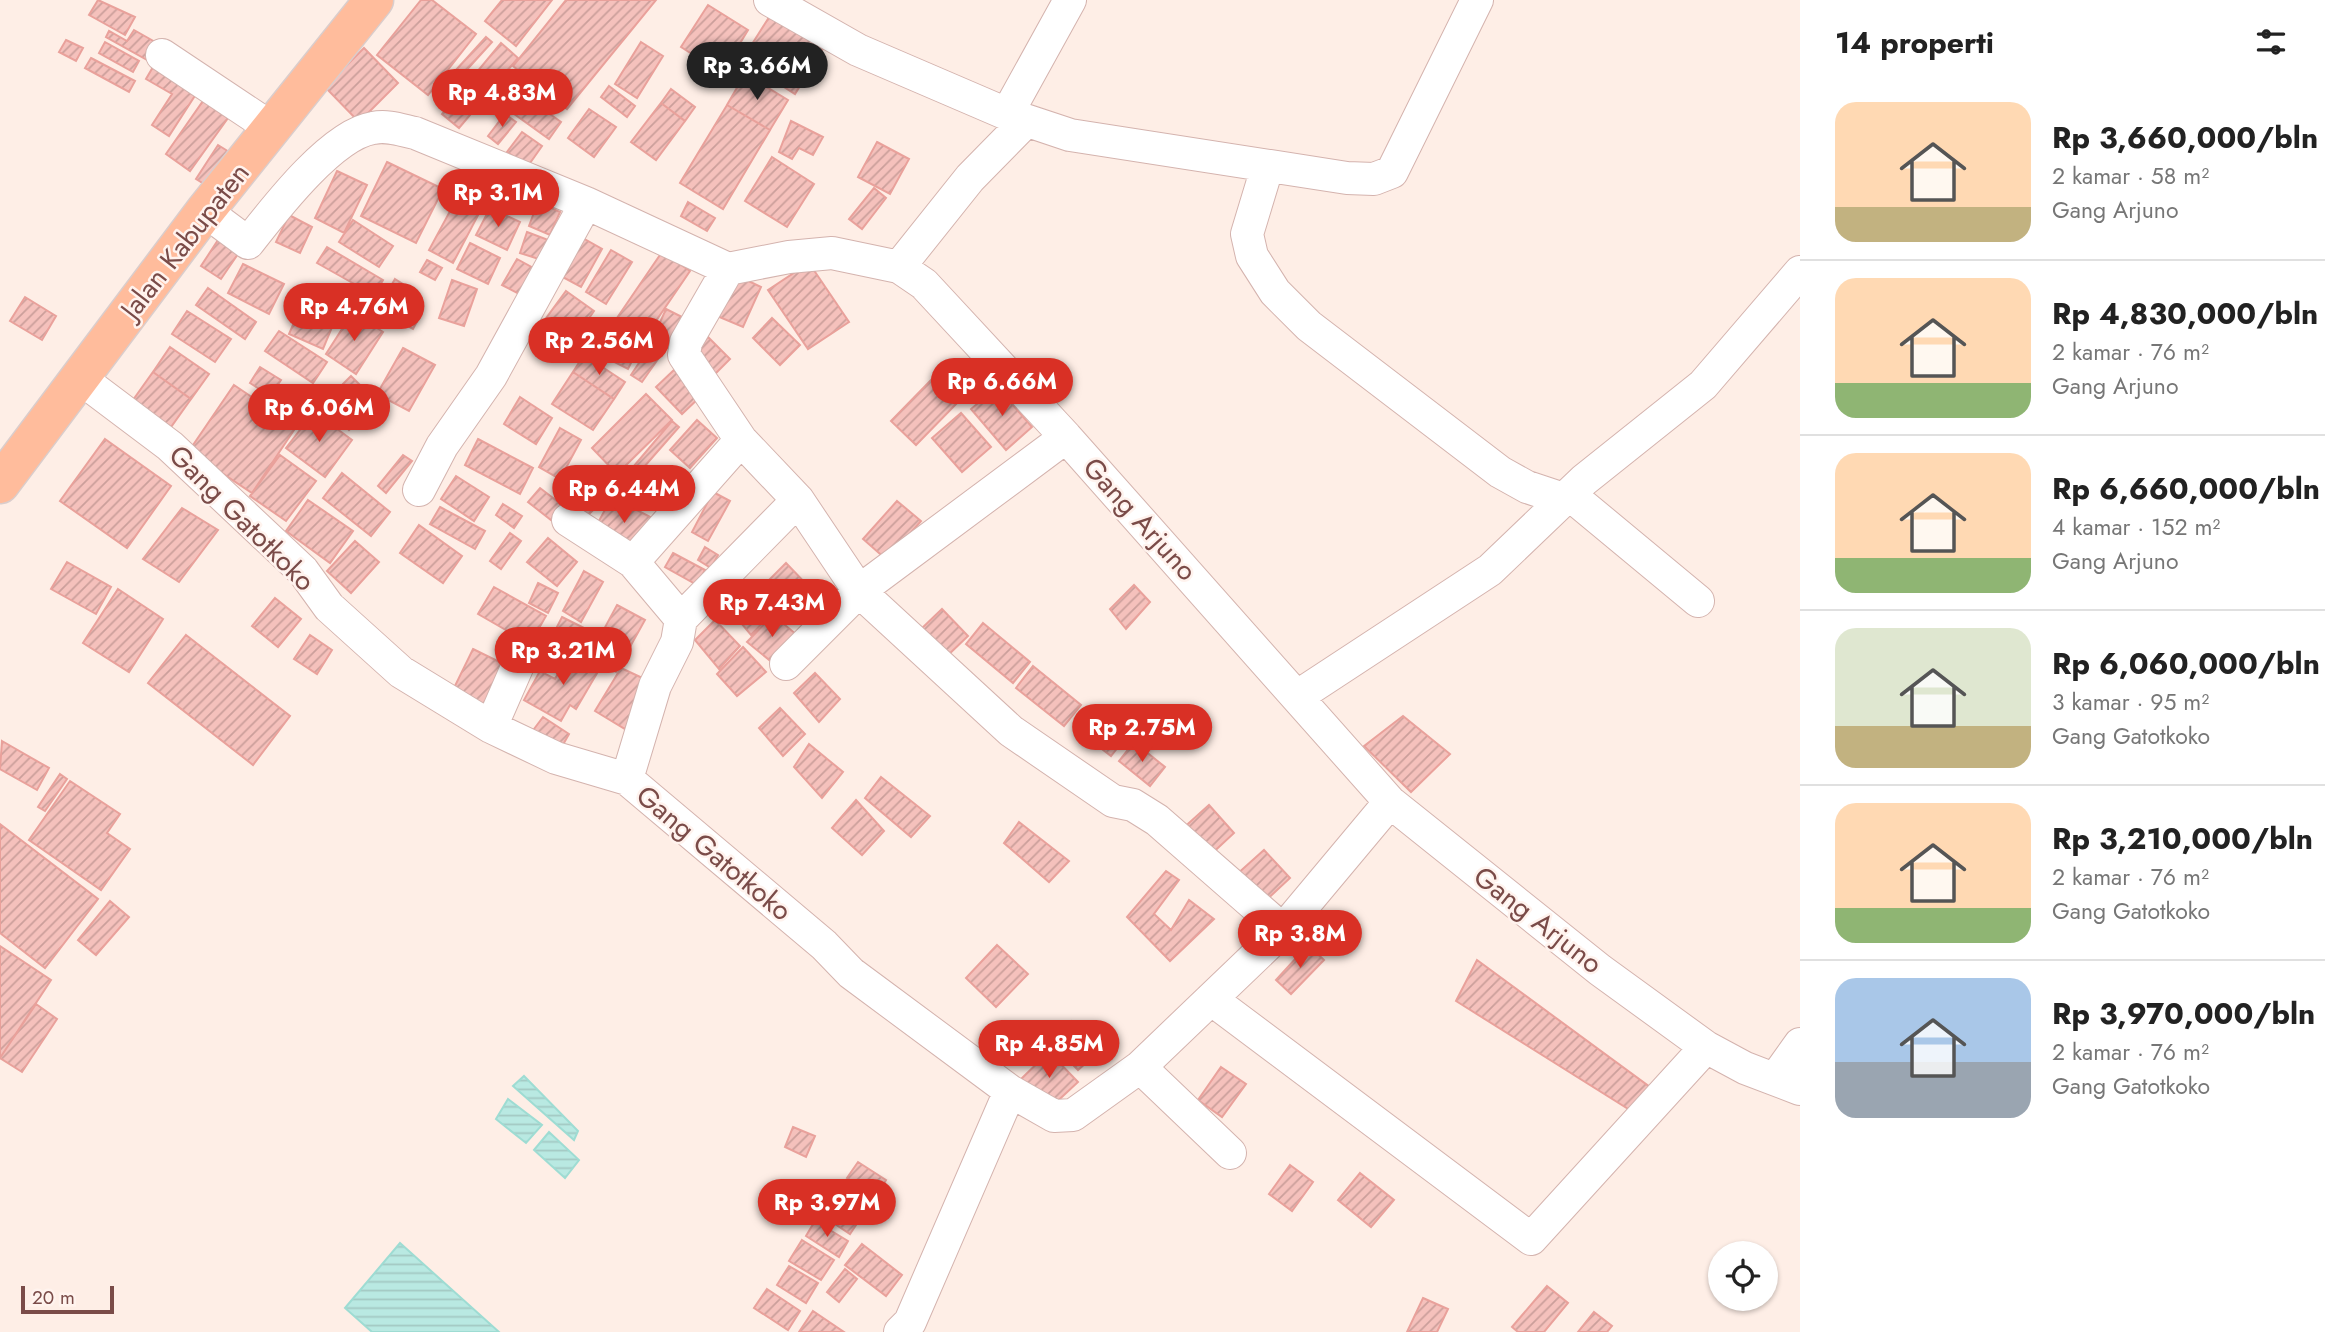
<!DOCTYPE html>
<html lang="id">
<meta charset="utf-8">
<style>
:root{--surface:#fff;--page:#f6f6f6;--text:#222;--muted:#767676;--line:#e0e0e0;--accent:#d93025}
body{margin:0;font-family:Jost,sans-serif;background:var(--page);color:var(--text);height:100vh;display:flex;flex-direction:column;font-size:26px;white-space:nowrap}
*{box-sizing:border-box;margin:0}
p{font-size:23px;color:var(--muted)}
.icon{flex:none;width:38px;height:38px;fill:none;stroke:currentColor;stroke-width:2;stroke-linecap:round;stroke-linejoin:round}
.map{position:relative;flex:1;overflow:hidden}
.drawer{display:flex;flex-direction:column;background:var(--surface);width:525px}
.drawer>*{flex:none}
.fabs{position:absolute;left:1708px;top:1241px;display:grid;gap:14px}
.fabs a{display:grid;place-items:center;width:70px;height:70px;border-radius:50%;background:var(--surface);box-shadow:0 2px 5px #0004;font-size:35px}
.scale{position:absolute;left:21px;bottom:18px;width:93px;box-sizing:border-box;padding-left:7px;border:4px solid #7a4b48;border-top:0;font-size:19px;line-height:24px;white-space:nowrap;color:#7a4b48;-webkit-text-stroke:5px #fff3ee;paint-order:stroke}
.price{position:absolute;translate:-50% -60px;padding:0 16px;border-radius:24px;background:var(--accent);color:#fff;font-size:23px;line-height:46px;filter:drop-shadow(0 2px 4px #0008)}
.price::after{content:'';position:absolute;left:50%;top:42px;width:21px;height:16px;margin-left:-10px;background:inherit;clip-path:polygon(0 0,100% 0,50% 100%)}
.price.current{background:#222;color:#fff}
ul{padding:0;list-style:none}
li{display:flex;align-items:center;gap:21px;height:175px;padding:0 35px}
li+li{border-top:2px solid var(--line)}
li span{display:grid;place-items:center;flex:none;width:196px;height:140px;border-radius:21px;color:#555}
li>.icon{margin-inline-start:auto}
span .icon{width:84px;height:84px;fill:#fffc;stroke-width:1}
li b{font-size:30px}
h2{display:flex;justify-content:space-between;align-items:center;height:84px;padding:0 35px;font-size:30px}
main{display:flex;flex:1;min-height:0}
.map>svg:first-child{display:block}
.water{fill:url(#water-rules);stroke:#9edcd3;stroke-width:2}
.building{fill:url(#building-hatch);stroke:#e9a19b;stroke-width:2}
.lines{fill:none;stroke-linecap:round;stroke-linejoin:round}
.minor-casing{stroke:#d4b3ae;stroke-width:34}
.major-casing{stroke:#dacdcc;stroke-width:41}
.minor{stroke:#fff;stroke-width:32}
.major{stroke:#ffbc9c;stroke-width:38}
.labels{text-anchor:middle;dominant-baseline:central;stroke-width:5;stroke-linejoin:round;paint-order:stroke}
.street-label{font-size:28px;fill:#7a4b48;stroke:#fff3ee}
</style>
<main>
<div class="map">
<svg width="1800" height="1332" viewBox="0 0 1800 1332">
<defs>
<pattern id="water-rules" width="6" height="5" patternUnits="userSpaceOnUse" patternTransform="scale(1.75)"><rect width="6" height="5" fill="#b9e9e2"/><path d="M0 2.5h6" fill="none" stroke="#a3c9c3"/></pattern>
<pattern id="building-hatch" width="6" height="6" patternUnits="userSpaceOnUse" patternTransform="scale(1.75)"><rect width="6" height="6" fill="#f5c1bc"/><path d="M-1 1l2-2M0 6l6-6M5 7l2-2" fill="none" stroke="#cb9f9b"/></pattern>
</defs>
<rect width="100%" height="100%" fill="#feeee6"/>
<path class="water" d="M524,1076L578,1131L574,1140L513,1086Z
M508,1099L542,1125L526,1143L496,1119Z
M549,1132L579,1160L565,1178L534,1150Z
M400,1243L499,1332H372L345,1308Z"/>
<path class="building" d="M98,0L135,17L125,35L89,15Z
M421,0H432L476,34L428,95L377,55Z
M502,0H552L516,46L485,21Z
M566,0H656L567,109L513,66Z
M708,5L748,30L722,73L681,47Z
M771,14L824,47L795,94L742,60Z
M134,30L157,43L147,60L106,37L109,31L127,41Z
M486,37L492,42L462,75L456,70Z
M66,40L83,48L76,61L59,52Z
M105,42L139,61L133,72L99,53Z
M641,42L663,56L637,98L615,84Z
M501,43L518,58L459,128L442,114Z
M364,48L398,83L359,122L325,87Z
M91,58L135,81L129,92L85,68Z
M153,67L196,94L169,136L152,125L172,94L146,79Z
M745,74L788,100L770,130L727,105Z
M609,86L635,106L627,117L601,97Z
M671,89L695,107L685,121L661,103Z
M522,94L561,122L549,139L510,111Z
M203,101L228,118L190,171L166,154Z
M661,103L685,121L656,160L631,142Z
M727,105L770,130L723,209L680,183Z
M589,109L616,127L594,157L568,138Z
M505,114L516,122L498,144L488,136Z
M791,121L823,137L813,155L799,148L792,159L779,152Z
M522,132L542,146L528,166L507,152Z
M877,142L909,159L890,194L858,177Z
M218,145L234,155L212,189L196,179Z
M772,157L814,184L787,227L745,201Z
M387,162L443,189L416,243L361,216Z
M337,171L367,185L344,233L315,218Z
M463,187L486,200L453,263L429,250Z
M874,188L886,198L862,229L849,219Z
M538,202L560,212L550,235L529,226Z
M688,202L715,218L707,231L681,216Z
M490,208L520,222L507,250L476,235Z
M289,215L312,227L300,253L276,242Z
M353,220L393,246L379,267L339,242Z
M527,232L551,241L545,261L520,253Z
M220,237L240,251L221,279L201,266Z
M581,237L602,249L581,287L559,275Z
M470,243L500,258L488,284L457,269Z
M327,247L383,280L374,295L317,263Z
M611,250L632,262L606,304L586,292Z
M662,252L690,271L645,337L617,318Z
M517,259L535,269L521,295L502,285Z
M427,260L442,268L435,280L420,272Z
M809,263L849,322L808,349L768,290Z
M243,264L284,284L269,314L228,293Z
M736,275L761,287L743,327L717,316Z
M395,279L403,284L388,310L380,305Z
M452,280L477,289L464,326L439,318Z
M208,288L256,322L245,339L196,305Z
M309,288L342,303L323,349L289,334Z
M566,291L594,311L573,341L544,321Z
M25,297L56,316L42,340L10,321Z
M403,302L422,312L413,329L394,319Z
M666,309L684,318L670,349L652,340Z
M187,311L231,339L215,362L172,334Z
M353,312L383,332L356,374L326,354Z
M772,318L800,345L780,365L753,338Z
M597,320L641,343L628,369L583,346Z
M279,331L327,362L313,383L265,351Z
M708,337L730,359L711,378L689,357Z
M170,347L209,374L191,399L153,372Z
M403,348L435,365L409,411L377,394Z
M647,351L658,359L642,382L631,375Z
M584,355L625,382L614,399L573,372Z
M260,367L281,380L270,396L250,383Z
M674,370L700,397L682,414L656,387Z
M153,372L191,399L171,427L133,400Z
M573,372L614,399L593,430L552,404Z
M936,375L961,399L916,445L891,421Z
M351,376L377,402L349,430L323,404Z
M234,385L296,427L252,493L189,451Z
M997,387L1032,427L1006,450L971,409Z
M646,394L672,420L617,474L592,448Z
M520,397L552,418L536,444L504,424Z
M314,412L352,440L325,477L286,448Z
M961,413L991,447L962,472L932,438Z
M697,420L717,438L690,468L670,450Z
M672,421L679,427L629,484L623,479Z
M560,428L581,440L560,479L539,467Z
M105,439L171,486L127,548L60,501Z
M478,439L533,468L520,494L465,465Z
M280,455L316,481L286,521L250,496Z
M403,455L412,461L386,493L378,486Z
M594,470L613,491L588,515L568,494Z
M342,473L390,512L371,536L323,498Z
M456,476L489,497L474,521L441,499Z
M540,488L562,505L551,520L528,502Z
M713,492L730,501L708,541L692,532Z
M612,497L654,519L636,553L594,530Z
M308,500L353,531L330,563L286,531Z
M897,501L921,521L887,560L863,539Z
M503,504L522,516L514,528L496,515Z
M440,507L485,531L475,549L430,524Z
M182,508L218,530L179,582L143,559Z
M419,525L462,556L443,583L400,553Z
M510,533L521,541L501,569L490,561Z
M548,538L577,562L557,586L527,562Z
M355,541L379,562L351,593L327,571Z
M705,547L718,555L711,568L698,560Z
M673,553L705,570L697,585L665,567Z
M67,562L111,587L96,614L51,589Z
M786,563L811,589L790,612L766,583Z
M584,571L603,582L581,622L563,611Z
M538,583L558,593L548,613L529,603Z
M1134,585L1150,602L1126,629L1110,609Z
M747,586L773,612L751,635L727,606Z
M494,587L546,616L530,644L478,614Z
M118,589L163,619L129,672L83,643Z
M275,598L301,619L278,647L252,626Z
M617,605L645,620L616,672L589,657Z
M942,609L968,636L946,657L920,630Z
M773,615L797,635L773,663L747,642Z
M562,617L596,634L587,652L571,644L557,667L541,658Z
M715,620L740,646L719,669L695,640Z
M983,623L1030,662L1013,683L966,644Z
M186,635L290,716L253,765L148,683Z
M310,635L332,650L317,674L294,659Z
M743,647L766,672L737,696L717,674Z
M473,649L512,668L491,711L452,692Z
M571,651L600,668L576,709L570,705L561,721L524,700L540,671L555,679Z
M1033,666L1081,705L1064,726L1016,688Z
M621,668L651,682L625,729L595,711Z
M815,673L840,699L819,722L794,693Z
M780,708L805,734L783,756L759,728Z
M1091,709L1126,737L1111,756L1075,728Z
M1403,716L1450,754L1411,792L1364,746Z
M543,717L569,734L556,757L528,737Z
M2,741L49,768L37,790L0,769Z
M1134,742L1165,767L1150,786L1119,761Z
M809,744L843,772L822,798L794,767Z
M60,774L67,779L45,811L38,807Z
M881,777L930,816L911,837L865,798Z
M70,781L120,814L107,833L130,849L101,890L29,840Z
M856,800L884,831L862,855L832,828Z
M1209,805L1234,833L1206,859L1180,831Z
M1019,822L1069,861L1049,882L1004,843Z
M0,824L98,899L45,968L0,933Z
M1264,850L1290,878L1262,904L1236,875Z
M1166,871L1179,880L1154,914L1171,930L1189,900L1214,919L1170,961L1127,917Z
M110,901L129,917L96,955L78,940Z
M997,945L1028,974L996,1007L966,978Z
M1308,945L1324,960L1291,994L1276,980Z
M0,946L51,980L0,1058Z
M1477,960L1654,1090L1633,1112L1456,1001Z
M36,1004L57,1019L22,1072L0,1058Z
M1072,1021L1107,1044L1078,1070L1052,1043Z
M1049,1052L1078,1082L1050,1108L1021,1079Z
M1221,1067L1246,1084L1222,1117L1198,1100Z
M793,1127L815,1136L806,1157L785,1147Z
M858,1162L886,1180L876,1196L847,1178Z
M1290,1165L1313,1182L1292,1211L1269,1194Z
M1360,1173L1394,1200L1371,1227L1338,1200Z
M847,1181L874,1199L866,1211L839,1193Z
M835,1193L864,1213L850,1234L820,1214Z
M815,1221L848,1241L839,1257L806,1236Z
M802,1240L834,1260L821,1280L789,1261Z
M862,1244L902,1275L886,1296L845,1265Z
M789,1266L818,1283L806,1303L777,1285Z
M845,1269L857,1279L839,1302L827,1292Z
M1547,1286L1568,1303L1544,1332H1518L1512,1327Z
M767,1289L800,1311L788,1330L754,1308Z
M1423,1298L1448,1309L1437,1332H1407Z
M813,1311L844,1332H799Z
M1594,1312L1612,1326L1607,1332H1578Z"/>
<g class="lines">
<defs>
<path id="minor" d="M770,0L858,50L1007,114L1070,135L1347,178L1374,179L1392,172L1477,0
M162,55L273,129
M1007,114L1070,0
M1267,168L1247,234L1252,256L1275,292L1309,326L1500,472L1527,487L1563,499
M205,211L248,243C274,210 331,135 373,128C388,125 401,130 415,133L586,203L728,269L789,257L832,253L899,267L924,284L1066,437L1390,802L1600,970L1706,1047L1745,1068L1800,1089
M899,267L970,178L1026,121
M728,269L686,342L684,355L741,440L798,500L859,591L1011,731L1113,801L1133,805L1157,820L1283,930
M81,379L170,446L303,571L329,607L401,672L491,727L556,758L627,779L824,945L851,973L1010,1091L1054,1116L1073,1115L1140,1067L1283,930L1390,802
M419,490L442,446L491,376L586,203
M1569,494L1698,601
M568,520L633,562L681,619
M633,562L741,440
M786,664L859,591L1066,437
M1298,696L1490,570L1584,480L1703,385L1800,272
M491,727L522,656
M627,779L655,686L677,642L681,619L798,500
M1211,999L1531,1239L1706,1047
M1140,1067L1230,1153
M1775,1079L1800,1044
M900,1332L910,1322L1010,1091"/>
<path id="major" d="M0,484L205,211L374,0"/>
</defs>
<use href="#minor" class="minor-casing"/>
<use href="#major" class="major-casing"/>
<use href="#minor" class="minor"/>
<use href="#major" class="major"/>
</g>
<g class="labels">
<g class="street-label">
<text transform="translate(185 241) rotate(-52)">Jalan Kabupaten</text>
<text transform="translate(242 518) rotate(45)">Gang Gatotkoko</text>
<text transform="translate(1140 519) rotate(48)">Gang Arjuno</text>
<text transform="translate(714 853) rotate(40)">Gang Gatotkoko</text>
<text transform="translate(1538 920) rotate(38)">Gang Arjuno</text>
</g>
</g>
</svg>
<div class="fabs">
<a><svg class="icon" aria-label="locate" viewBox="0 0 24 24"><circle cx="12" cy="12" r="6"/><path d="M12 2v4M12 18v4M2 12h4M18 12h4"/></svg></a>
</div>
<div class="scale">20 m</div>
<b class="price current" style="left:757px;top:102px">Rp 3.66M</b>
<b class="price" style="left:502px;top:129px">Rp 4.83M</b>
<b class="price" style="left:498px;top:229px">Rp 3.1M</b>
<b class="price" style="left:354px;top:343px">Rp 4.76M</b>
<b class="price" style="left:599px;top:377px">Rp 2.56M</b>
<b class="price" style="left:1002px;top:418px">Rp 6.66M</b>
<b class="price" style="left:319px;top:444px">Rp 6.06M</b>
<b class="price" style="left:624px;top:525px">Rp 6.44M</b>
<b class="price" style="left:772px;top:639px">Rp 7.43M</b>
<b class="price" style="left:563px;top:687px">Rp 3.21M</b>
<b class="price" style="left:1142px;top:764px">Rp 2.75M</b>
<b class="price" style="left:1300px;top:970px">Rp 3.8M</b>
<b class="price" style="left:1049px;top:1080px">Rp 4.85M</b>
<b class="price" style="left:827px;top:1239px">Rp 3.97M</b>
</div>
<section class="drawer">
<h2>14 properti<svg class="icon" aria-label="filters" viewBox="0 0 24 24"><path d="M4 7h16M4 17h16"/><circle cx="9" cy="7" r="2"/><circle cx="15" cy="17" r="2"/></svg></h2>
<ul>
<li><span style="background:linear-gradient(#ffd9b3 75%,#c2b280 0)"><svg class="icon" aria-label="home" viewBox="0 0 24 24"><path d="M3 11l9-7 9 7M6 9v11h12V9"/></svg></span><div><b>Rp 3,660,000/bln</b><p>2 kamar · 58 m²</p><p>Gang Arjuno</p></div></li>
<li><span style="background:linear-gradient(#ffd9b3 75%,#8fb573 0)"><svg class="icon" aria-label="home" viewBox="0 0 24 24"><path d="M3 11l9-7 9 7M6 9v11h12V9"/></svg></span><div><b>Rp 4,830,000/bln</b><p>2 kamar · 76 m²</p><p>Gang Arjuno</p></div></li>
<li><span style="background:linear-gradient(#ffd9b3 75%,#8fb573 0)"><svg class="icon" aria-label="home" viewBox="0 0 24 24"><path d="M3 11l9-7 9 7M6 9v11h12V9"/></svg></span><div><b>Rp 6,660,000/bln</b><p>4 kamar · 152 m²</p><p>Gang Arjuno</p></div></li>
<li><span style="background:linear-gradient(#dfe7d0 70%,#c2b280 0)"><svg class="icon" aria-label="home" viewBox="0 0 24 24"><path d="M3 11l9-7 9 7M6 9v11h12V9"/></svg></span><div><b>Rp 6,060,000/bln</b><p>3 kamar · 95 m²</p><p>Gang Gatotkoko</p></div></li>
<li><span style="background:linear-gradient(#ffd9b3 75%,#8fb573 0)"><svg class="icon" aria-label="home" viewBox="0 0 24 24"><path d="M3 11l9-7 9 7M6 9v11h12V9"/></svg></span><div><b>Rp 3,210,000/bln</b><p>2 kamar · 76 m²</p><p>Gang Gatotkoko</p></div></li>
<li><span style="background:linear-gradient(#a9c7e8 60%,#9aa5b1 0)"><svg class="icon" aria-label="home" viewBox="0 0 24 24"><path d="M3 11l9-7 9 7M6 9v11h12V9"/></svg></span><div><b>Rp 3,970,000/bln</b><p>2 kamar · 76 m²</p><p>Gang Gatotkoko</p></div></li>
</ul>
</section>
</main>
